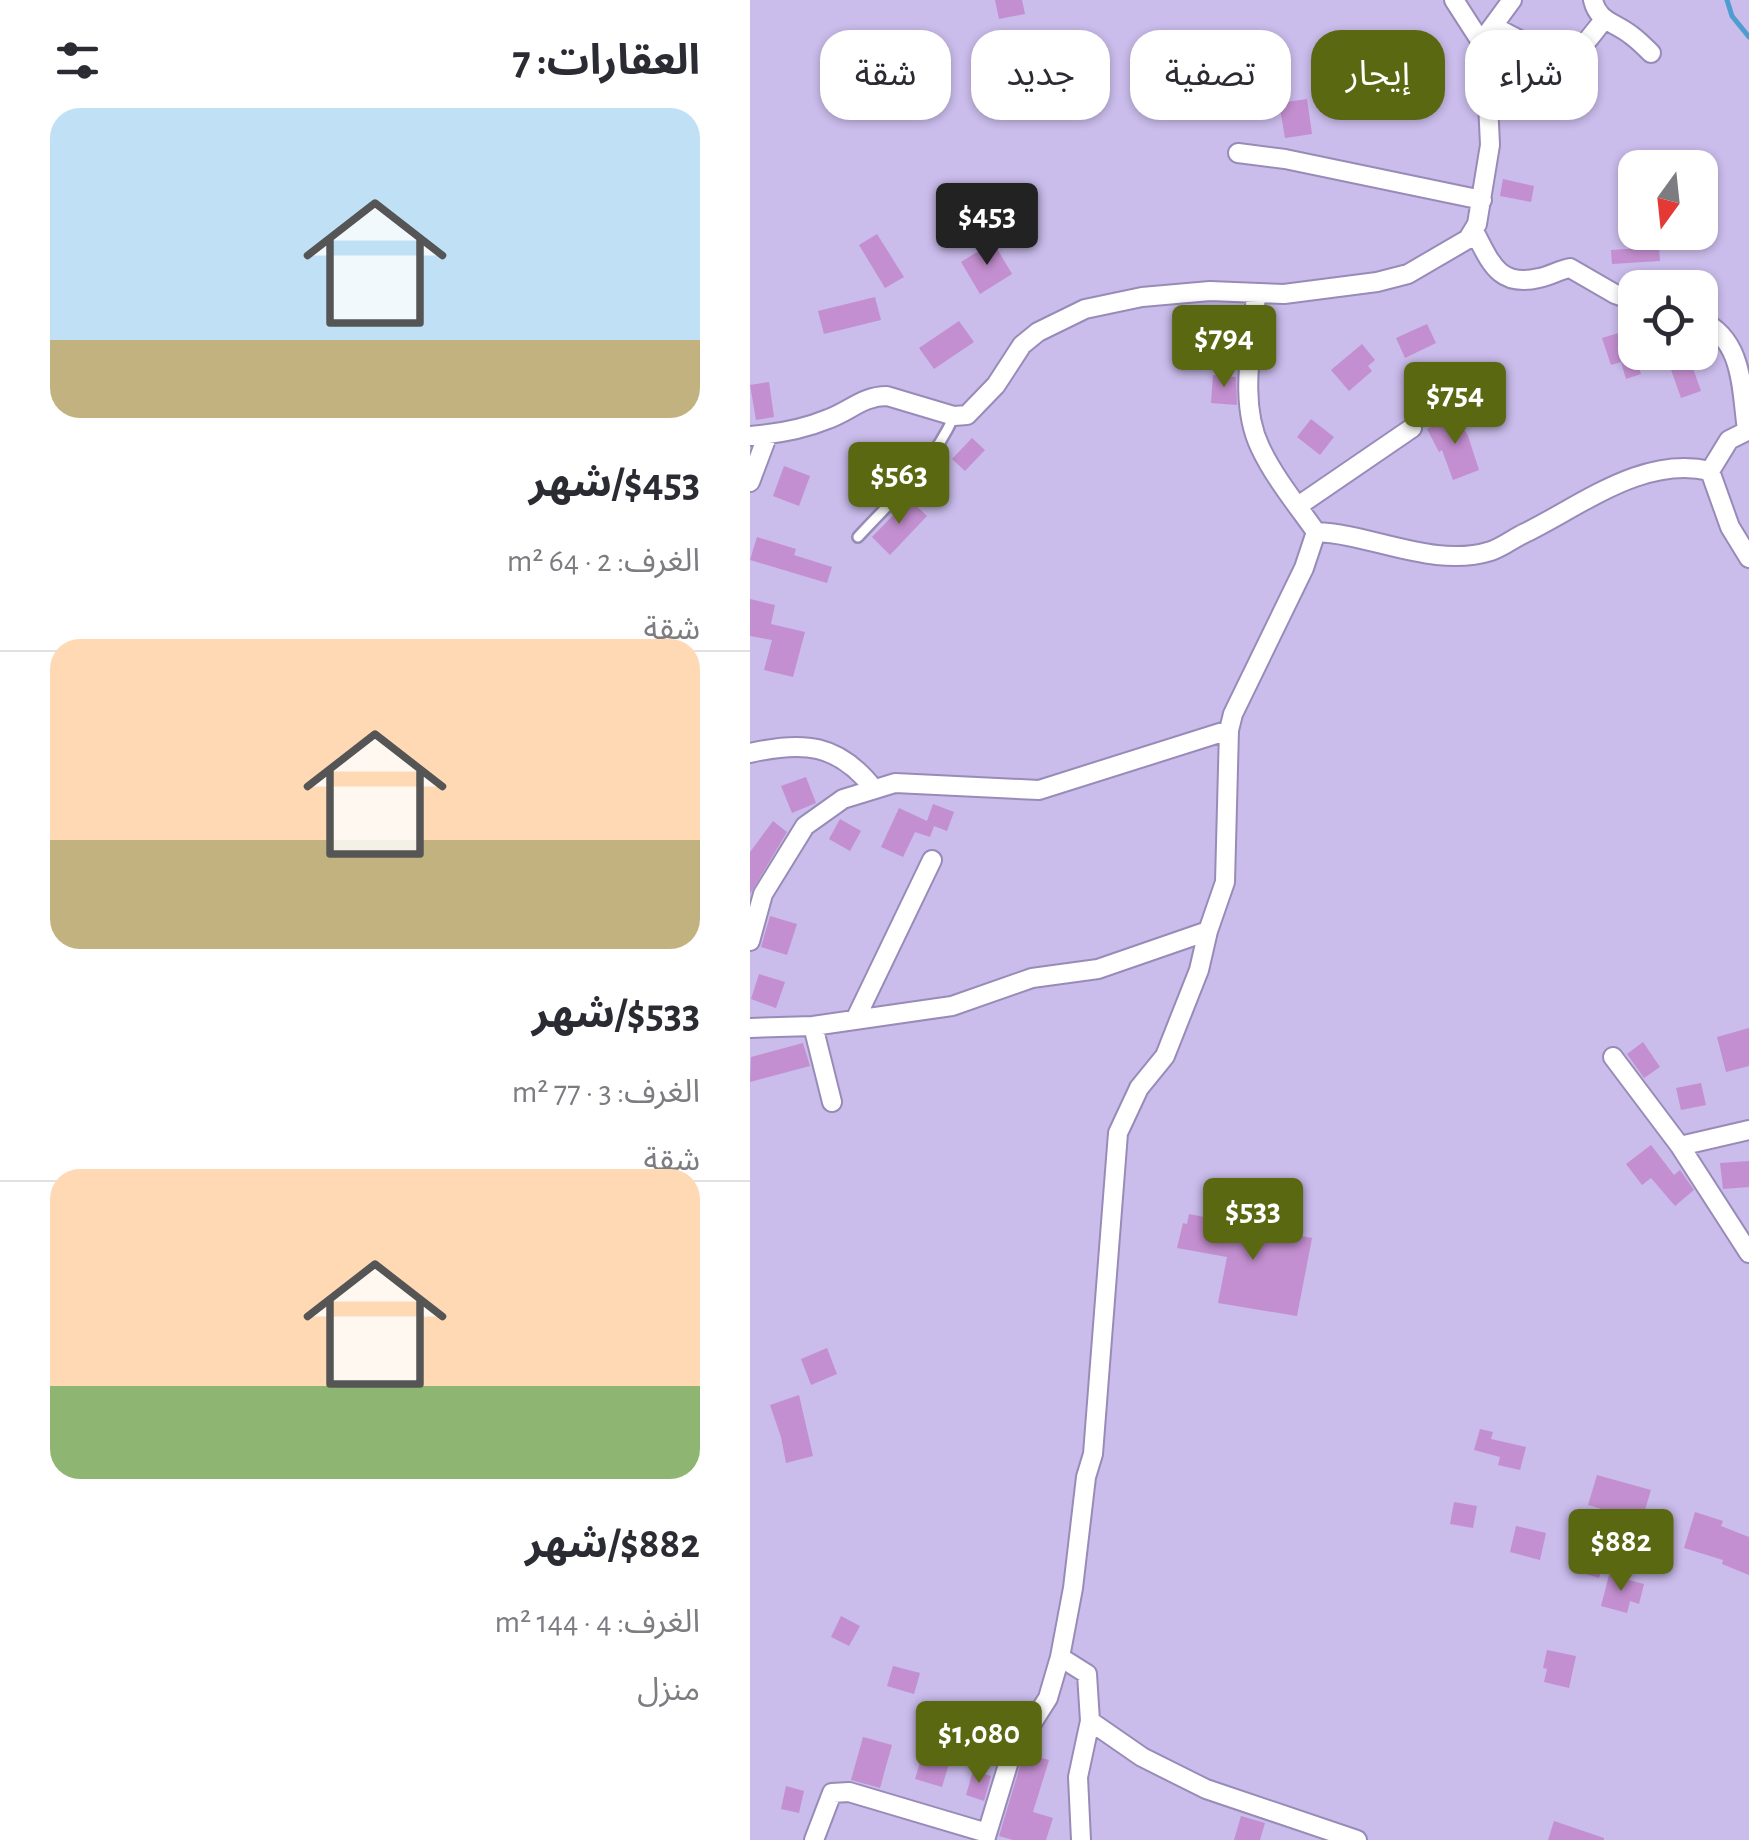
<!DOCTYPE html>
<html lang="ar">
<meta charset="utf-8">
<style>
:root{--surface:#fff;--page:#f7f7f7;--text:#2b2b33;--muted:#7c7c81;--line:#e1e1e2;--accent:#5a6911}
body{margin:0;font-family:"Alegreya Sans","Noto Sans Arabic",sans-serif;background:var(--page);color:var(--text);direction:rtl;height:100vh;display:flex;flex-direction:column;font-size:38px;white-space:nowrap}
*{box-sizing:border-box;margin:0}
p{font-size:32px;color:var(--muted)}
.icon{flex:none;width:55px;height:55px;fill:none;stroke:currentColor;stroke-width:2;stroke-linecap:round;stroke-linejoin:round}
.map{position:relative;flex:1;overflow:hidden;direction:ltr}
.details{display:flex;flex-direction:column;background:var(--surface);width:750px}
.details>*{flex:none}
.banner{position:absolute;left:30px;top:30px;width:818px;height:90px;direction:rtl;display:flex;gap:20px}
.needle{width:65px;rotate:195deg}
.tools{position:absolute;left:868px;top:150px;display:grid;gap:20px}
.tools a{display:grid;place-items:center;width:100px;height:100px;border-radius:20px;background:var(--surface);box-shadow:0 2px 8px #0004;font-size:50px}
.price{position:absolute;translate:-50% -85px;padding:0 22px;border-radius:10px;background:var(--accent);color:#fff;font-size:32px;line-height:65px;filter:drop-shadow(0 2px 5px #0008)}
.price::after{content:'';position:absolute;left:50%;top:60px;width:30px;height:22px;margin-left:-15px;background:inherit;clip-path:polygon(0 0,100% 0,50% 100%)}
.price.selected{background:#222;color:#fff}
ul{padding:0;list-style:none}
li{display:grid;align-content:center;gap:20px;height:530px;padding:0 50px}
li+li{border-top:2px solid var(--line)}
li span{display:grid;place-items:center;height:310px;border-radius:30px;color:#555}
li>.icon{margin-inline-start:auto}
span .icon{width:180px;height:180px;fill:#fffc;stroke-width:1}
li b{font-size:42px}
h2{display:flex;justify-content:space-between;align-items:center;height:120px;padding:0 50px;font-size:42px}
.tag{padding:0 35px;border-radius:30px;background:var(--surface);box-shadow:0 2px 8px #0004;font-size:35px;line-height:90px}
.tag.selected{background:var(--accent);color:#fff}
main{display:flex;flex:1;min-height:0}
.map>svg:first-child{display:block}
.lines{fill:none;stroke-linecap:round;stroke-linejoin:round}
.stream{stroke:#4f9dcf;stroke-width:5}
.building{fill:#c38fd0}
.lane-casing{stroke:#998bb8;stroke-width:14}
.street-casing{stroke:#998bb8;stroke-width:22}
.lane{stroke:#fff;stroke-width:9}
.street{stroke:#fff;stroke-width:18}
</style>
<main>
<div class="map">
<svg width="999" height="1840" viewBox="0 0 999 1840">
<rect width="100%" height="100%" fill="#cabceb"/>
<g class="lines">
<path class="stream" d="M977,0L982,16L999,37"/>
</g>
<path class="building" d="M245,0H272L275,14L249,19Z
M557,99L562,134L535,138L529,103Z
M753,179L784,186L781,202L750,196Z
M892,232H908L910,261L862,264L861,250L893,248Z
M127,234L154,277L135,288L109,245Z
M243,242L262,274L230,294L211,262Z
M125,297L131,320L74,334L68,311Z
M209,321L224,342L184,369L169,348Z
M677,324L686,343L655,358L646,338Z
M885,328V352H920V355L888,365L891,374L876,379L871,362L861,365L852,338Z
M612,344L625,360L618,366L622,371L599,391L581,370Z
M939,357L951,391L931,398L919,364Z
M463,375L486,377L487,405L461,403Z
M19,382L24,417L6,420L0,385Z
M706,414L718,436L729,470L703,480L692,450L689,452L677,429Z
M561,419L584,437L570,455L547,437Z
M222,438L235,450L215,471L202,459Z
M34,466L60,476L49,506L23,496Z
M159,499L177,516L140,555L122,537Z
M7,537L46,549L44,555L82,567L77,583L0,560Z
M0,599L25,605L21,624L55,632L43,677L14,670L22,640L0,636Z
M56,777L66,803L42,813L31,786Z
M183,804L204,812L197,831L184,826L180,837L165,832L153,857L131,847L149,808L177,821Z
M90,819L111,831L100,851L79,839Z
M23,821L37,832L0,894V852Z
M20,916L47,924L37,955L11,947Z
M9,974L35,982L26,1008L1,999Z
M999,1028V1066L976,1072L967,1037Z
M893,1042L910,1067L894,1078L877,1054Z
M53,1043L60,1066L0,1082L1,1057Z
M951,1083L956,1105L931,1110L926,1088Z
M901,1145L924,1175L930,1170L944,1190L925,1206L901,1178L892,1185L876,1164Z
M999,1161V1187L973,1189L970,1163Z
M439,1214L562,1238L547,1316L468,1303L477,1257L427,1248L433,1223L437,1224Z
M77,1348L87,1374L61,1385L51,1359Z
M49,1395L63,1456L36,1463L31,1437L20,1405Z
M730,1429L743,1432L741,1439L776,1447L770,1470L748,1465L750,1457L724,1450Z
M847,1475L901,1490L887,1536L864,1529L869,1514L838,1505Z
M704,1502L727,1506L723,1528L700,1524Z
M945,1512L973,1521L971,1526L999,1537V1575L972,1564L973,1560L934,1548Z
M766,1526L796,1533L790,1560L760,1552Z
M834,1544L847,1548L844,1559L854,1562L849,1578L826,1571Z
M859,1575L894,1584L889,1604L880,1601L877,1613L851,1606Z
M91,1616L110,1626L99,1646L81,1637Z
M797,1650L826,1656L819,1688L794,1682L797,1669L793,1668Z
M143,1666L170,1673L164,1694L137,1686Z
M113,1737L142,1745L130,1788L101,1780Z
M174,1749L201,1757L192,1787L165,1779Z
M277,1754L299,1760L283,1812L303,1818L296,1840H263L249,1836L271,1763Z
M223,1771L241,1776L234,1801L216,1795Z
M36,1786L54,1791L49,1813L31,1809Z
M491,1816L515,1823L510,1840H484Z
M804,1821L854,1838V1840H798Z"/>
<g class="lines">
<defs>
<path id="lane" d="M108,537C143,499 183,464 204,416"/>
<path id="street" d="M843,0C848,22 865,22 881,35C888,40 895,47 901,53
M743,26C761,35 809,65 827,51C837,43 845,30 854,20
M737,34L762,0
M488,153L535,159L732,200
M724,231C740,261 748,288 789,278C800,276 809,270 820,268L865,294L885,301
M506,294C503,342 488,401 510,447C524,477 547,505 566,532
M950,320C994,340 991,388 997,430
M0,436C26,434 54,429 78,419C100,411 113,396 137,396L204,416L217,415L246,385L272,345L288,332L335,309L392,297L460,291L534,294L627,282L658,274L718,239L727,224L740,145L736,60L731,42L704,0
M960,471L979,440L999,430
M0,482L18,434
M548,506L662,428
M0,753C53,741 88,743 124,789
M0,941L13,894L55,826L93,799L145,783L289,790L479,730
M105,1020L182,860
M63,1026L82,1102
M0,1028L63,1026L202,1006L282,978L348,969L458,931
M863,1057L930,1146L999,1253
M930,1146L999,1130
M310,1657L337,1674L340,1721L328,1777L331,1840
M340,1721L392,1757L456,1789L607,1840
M64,1840L82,1793L99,1792L237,1833
M235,1840L260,1758L298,1698L310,1657L323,1588L336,1477L343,1454L368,1133L389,1088L415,1056L449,970L458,931L475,882L479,730L483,714L554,568L566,532C622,534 684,569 741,551C753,547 764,538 775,533C832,505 894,455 960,471L980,527L999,558"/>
</defs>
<use href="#lane" class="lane-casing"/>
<use href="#street" class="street-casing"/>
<use href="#lane" class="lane"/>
<use href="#street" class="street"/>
</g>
</svg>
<div class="tools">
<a><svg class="needle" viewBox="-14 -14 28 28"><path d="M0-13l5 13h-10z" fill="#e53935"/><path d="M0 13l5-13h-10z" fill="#7c7c81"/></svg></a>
<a><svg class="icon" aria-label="locate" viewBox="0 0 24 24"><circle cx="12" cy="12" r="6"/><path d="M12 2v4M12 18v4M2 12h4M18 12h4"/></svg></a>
</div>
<b class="price selected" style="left:237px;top:268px">$453</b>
<b class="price" style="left:474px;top:390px">$794</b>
<b class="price" style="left:705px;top:447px">$754</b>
<b class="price" style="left:149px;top:527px">$563</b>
<b class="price" style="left:503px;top:1263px">$533</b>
<b class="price" style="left:871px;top:1594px">$882</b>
<b class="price" style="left:229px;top:1786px">$1,080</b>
<div class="banner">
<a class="tag">شراء</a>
<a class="tag selected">إيجار</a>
<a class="tag">تصفية</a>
<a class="tag">جديد</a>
<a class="tag">شقة</a>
</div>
</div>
<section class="details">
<h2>العقارات: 7<svg class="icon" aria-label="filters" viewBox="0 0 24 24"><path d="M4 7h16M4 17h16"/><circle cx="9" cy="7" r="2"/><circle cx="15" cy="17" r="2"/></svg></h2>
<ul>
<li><span style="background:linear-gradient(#bfe0f5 75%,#c2b280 0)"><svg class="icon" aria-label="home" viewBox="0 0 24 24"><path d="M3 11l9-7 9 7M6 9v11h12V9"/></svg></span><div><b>$453/شهر</b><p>الغرف: 2 · 64 m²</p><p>شقة</p></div></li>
<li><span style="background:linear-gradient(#ffd9b3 65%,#c2b280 0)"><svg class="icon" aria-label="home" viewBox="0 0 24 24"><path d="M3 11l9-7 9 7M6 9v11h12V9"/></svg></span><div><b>$533/شهر</b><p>الغرف: 3 · 77 m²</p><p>شقة</p></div></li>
<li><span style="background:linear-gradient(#ffd9b3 70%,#8fb573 0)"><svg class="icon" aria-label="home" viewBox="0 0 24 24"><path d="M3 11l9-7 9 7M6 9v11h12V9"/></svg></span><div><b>$882/شهر</b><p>الغرف: 4 · 144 m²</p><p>منزل</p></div></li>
</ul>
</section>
</main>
